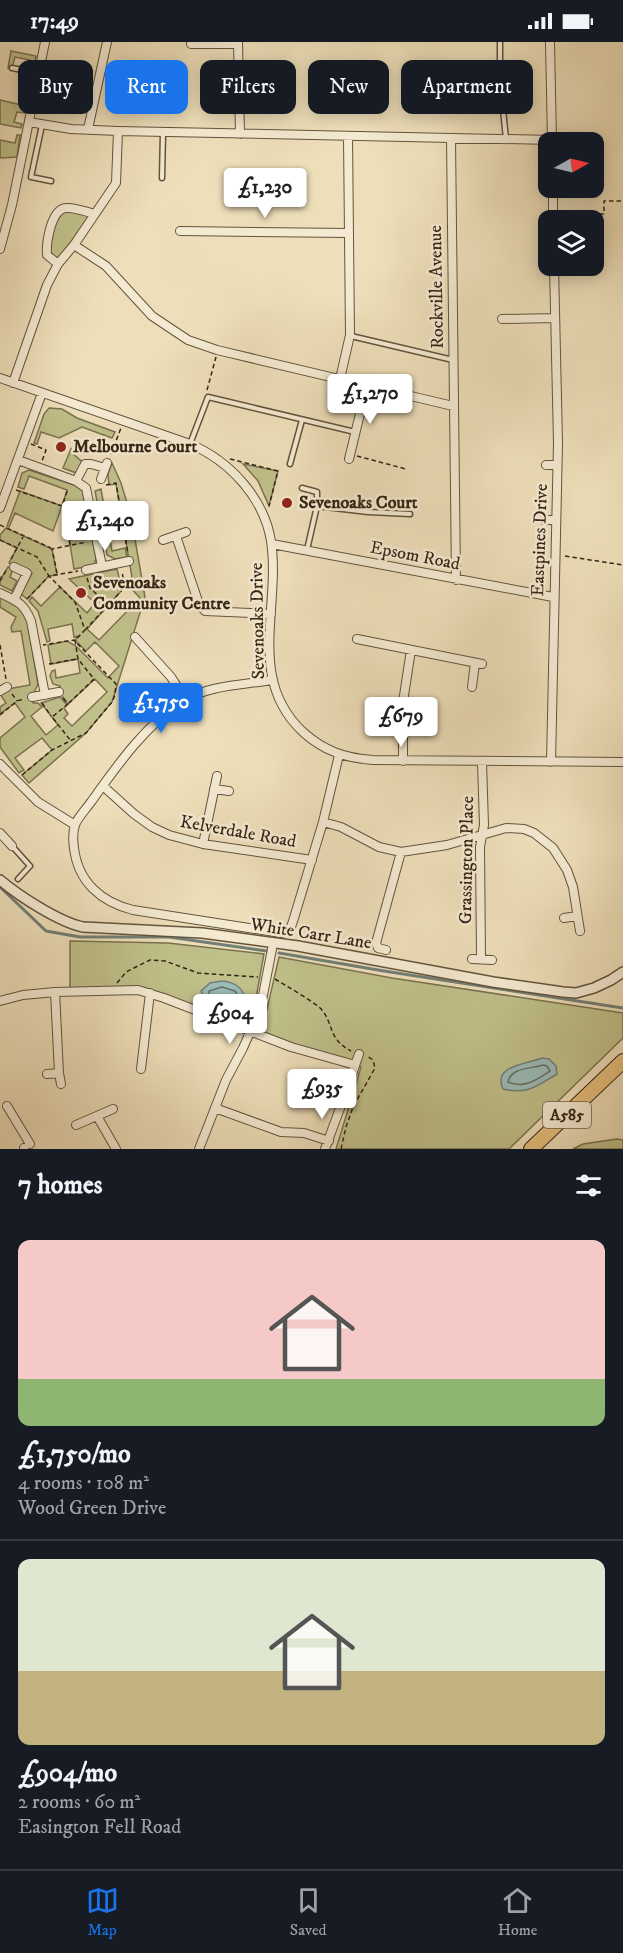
<!DOCTYPE html>
<meta charset="utf-8">
<style>
:root{--surface:#171b24;--page:#20242c;--text:#f1f3f6;--muted:#9ea1a6;--line:#363941;--accent:#1a73e8}
body{margin:0;font-family:"IM FELL DW Pica",serif;background:var(--page);color:var(--text);height:100vh;display:flex;flex-direction:column;font-size:22px;white-space:nowrap}
*{box-sizing:border-box;margin:0}
p{font-size:20px;color:var(--muted)}
.icon{flex:none;width:33px;height:33px;fill:none;stroke:currentColor;stroke-width:2;stroke-linecap:round;stroke-linejoin:round}
.map{position:relative;height:1107px;overflow:hidden}
.panel{display:flex;flex-direction:column;background:var(--surface);flex:1}
.panel>*{flex:none}
.top-card{position:absolute;left:18px;top:18px;width:588px;height:54px;display:flex;gap:12px}
.needle{width:39px;rotate:82deg}
.buttons{position:absolute;left:538px;top:90px;display:grid;gap:12px}
.buttons a{display:grid;place-items:center;width:66px;height:66px;border-radius:12px;background:var(--surface);box-shadow:0 3px 15px #0003;font-size:30px}
.price{position:absolute;translate:-50% -51px;padding:0 14px;border-radius:6px;background:#fff;color:#222;font-size:20px;line-height:39px;filter:drop-shadow(0 2px 3px #0008)}
.price::after{content:'';position:absolute;left:50%;top:36px;width:18px;height:14px;margin-left:-9px;background:inherit;clip-path:polygon(0 0,100% 0,50% 100%)}
.price.on{background:var(--accent);color:#fff}
ul{padding:0;list-style:none}
li{display:grid;align-content:center;gap:12px;height:318px;padding:0 18px}
li+li{border-top:2px solid var(--line)}
li span{display:grid;place-items:center;height:186px;border-radius:12px;color:#555}
li>.icon{margin-inline-start:auto}
span .icon{width:108px;height:108px;fill:#fffc;stroke-width:1}
li b{font-size:26px}
h2{display:flex;justify-content:space-between;align-items:center;height:72px;padding:0 18px;font-size:26px}
.tag{padding:0 21px;border-radius:12px;background:var(--surface);box-shadow:0 3px 15px #0003;font-size:21px;line-height:54px}
.tag.on{background:var(--accent);color:#fff}
.status{display:flex;justify-content:space-between;align-items:center;height:42px;padding:0 30px;background:var(--surface);direction:ltr}
.status svg{height:16px;fill:currentColor}
.tabs{display:flex;justify-content:space-around;align-items:center;height:84px;border-top:2px solid var(--line);background:var(--surface);font-size:16px;color:var(--muted)}
.tabs a{display:grid;justify-items:center;gap:3px}
.tabs .on{color:var(--accent)}
.map>svg:first-child{display:block}
.green{fill:#c0c08a;stroke:#7a7250;stroke-width:1.5}
.water{fill:#9bbbb7;stroke:#727f76;stroke-width:1.5}
.lines{fill:none;stroke-linecap:round;stroke-linejoin:round}
.shore{stroke:#687066;stroke-width:1.5}
.stream{stroke:#727f76;stroke-width:3}
.service-casing{stroke:#63543e;stroke-width:7}
.minor-casing{stroke:#63543e;stroke-width:10}
.tertiary-casing{stroke:#63543e;stroke-width:12}
.trunk-casing{stroke:#352515;stroke-width:16}
.path{stroke:#352515;stroke-width:1.5;stroke-dasharray:4.5 3;stroke-linecap:butt}
.service{stroke:#f4ead2;stroke-width:4}
.minor{stroke:#f4ead2;stroke-width:8}
.tertiary{stroke:#f4ead2;stroke-width:9}
.trunk{stroke:#e7c07d;stroke-width:14}
.poi-dot{fill:#8f2418;stroke:#f4ead2;stroke-width:2}
.labels{text-anchor:middle;dominant-baseline:central;stroke-width:5;stroke-linejoin:round;paint-order:stroke}
.shield{fill:#f4ead2;stroke:#6e604e;stroke-width:1.5}
.shield-label{font-size:16px;font-weight:bold;fill:#352515}
.street-label{font-size:18px;fill:#352515;stroke:#f4ead2}
.poi-label{font-size:18px;font-weight:bold;fill:#352515;stroke:#f4ead2;text-anchor:start}
</style>
<div class="status"><b>17:49</b><svg viewBox="0 0 49 12"><path d="M0 12V9h3v3zM5 12V6h3v6zM10 12V3h3v9zM15 12V0h3v12zM26 1h20v11H26zM47 4h2v5h-2z"/></svg></div>
<div class="map">
<svg width="623" height="1107" viewBox="0 0 623 1107">
<rect width="100%" height="100%" fill="#eedfba"/>
<filter id="stains"><feTurbulence type="fractalNoise" baseFrequency=".00333" numOctaves="4"/><feColorMatrix values="0 0 0 0 .2 0 0 0 0 .09 0 0 0 0 .02 0 0 0 .5 -.17"/></filter>
<radialGradient id="worn" r=".72"><stop offset=".6" stop-color="#630" stop-opacity="0"/><stop offset="1" stop-color="#630" stop-opacity=".3"/></radialGradient>
<path class="green" d="M11,9L36,14L34,26H28L30,18L15,15L12,26H8Z
M0,58L26,64L25,71L17,70L14,80L22,82L21,86L0,82Z
M17,93H20L17,115L0,116V98L15,101Z
M59,168L91,171L69,203L55,220L49,216L54,173Z
M49,366L62,367L77,376L115,390L112,396L82,385L59,396L41,390L37,402L34,401L44,372Z
M71,407L73,412L85,422L79,432L63,426Z
M112,421L121,441L131,474L145,555L112,660L86,691L29,741L22,733L52,708L42,696L15,716L24,728L19,731L0,705V696L25,675L15,661L0,672V665L6,661L0,652L8,647L30,643L21,589L12,590L11,585L16,575L0,565V555L21,567L27,578L38,642L32,655L33,661H38L42,665L31,674L46,693L58,683L41,661L60,655L67,663L64,666L68,672L64,676L72,684L107,650L95,637L68,662L59,650L60,644L53,642L50,634L52,629L55,628L56,636L80,631L78,617L51,622L48,603L67,599L76,604L108,636L119,624L95,600L86,609L75,598L79,594L74,595L72,582L48,587L50,599L47,600L38,569L29,559L32,555L41,564L60,545L87,571L95,561L69,537L117,527L122,548L87,587L99,598L140,556C135,550 129,546 127,538L132,535L116,442L109,443L108,432Z
M243,422L278,429L269,464L258,439Z
M29,428L74,443L83,449L96,516L94,523L74,527L69,496L78,470L62,464L53,489L15,471L9,485L7,484L20,449L62,464L67,448L29,434L24,447L18,445L22,431Z
M101,447L112,509L125,506L127,515L115,517L107,513L95,449Z
M6,486L52,507L57,533L49,534L27,557L21,552L32,531L9,521L17,506L0,498V493Z
M8,525L13,527L10,535L17,539L12,549L0,543V535H2Z
M70,899L168,901L264,912L256,956L245,987L150,951L70,950Z
M279,915L392,936L623,971V996L509,1107H336L361,1025L261,993Z
M617,1097L623,1098V1107H573L583,1102Z"/>
<path class="water" d="M221,939C236,940 241,945 247,958L244,965C226,974 207,968 201,949L210,941Z
M542,1016L549,1017L556,1024L557,1032C537,1044 527,1053 503,1047C492,1023 528,1022 542,1016Z"/>
<g class="lines">
<path class="shore" d="M222,945L235,949L240,957L239,961L229,964L213,958L209,953V949Z
M543,1023L547,1024L550,1029C536,1038 524,1047 508,1040C511,1025 531,1027 543,1023Z"/>
<path class="stream" d="M0,845L46,889L80,895H169L267,909
M279,911L384,929L623,966"/>
<defs>
<path id="service" d="M500,0V38L506,97
M12,26L38,31
M461,38H500
M42,83L31,135L51,139
M162,136L163,91
M351,294L453,318
M190,402L208,355L355,390
M290,422L302,378
M302,446L317,450V464L307,508
M317,464L368,470L410,472
M12,804L30,824L18,837"/>
<path id="minor" d="M238,0L240,92
M550,0L552,100
M191,2H238
M29,80L71,87L118,89L552,98
M88,87L107,0
M451,96L456,538
M553,146V178
M180,189L349,191
M74,203L106,224L152,274L188,298L217,308L453,364
M0,207L12,163L45,0
M58,222L47,213C46,201 51,167 66,166C75,165 86,170 95,172
M502,277L555,276
M0,336L190,402C230,419 264,456 271,499C281,565 246,637 303,690C324,709 345,716 373,718L623,720
M340,337L350,293L348,94
M13,341L47,243L58,222L74,203L116,141L118,89
M349,417L367,343
M18,418L76,439L86,446L102,524
M546,423H557
M101,437L107,421
M76,439L85,422H91L105,426
M0,466L42,351
M544,478H555
M176,494L199,562L205,569L271,572
M163,498L186,490
M272,502L553,555
M86,528L129,519
M0,551C17,559 24,561 31,579L45,653
M14,558L27,531L14,525
M135,595L171,635L185,657
M357,597L482,622
M272,638C243,643 209,643 183,659C146,682 116,725 91,760C86,767 78,775 75,783C73,789 73,799 74,806C78,840 101,860 133,868L281,891C291,889 291,885 294,876L323,780L339,713
M472,645L475,621
M0,649L7,645
M32,655L59,650
M403,719V660L411,608
M551,720L558,401L554,224
M0,722L38,760L75,783
M103,744L134,772L152,785L169,793L203,802L312,818
M214,747L229,749
M323,780L341,785L379,805L401,810L447,803L506,786L524,787L534,791L553,806L567,828L573,845L580,889
M0,791L12,804
M203,802L217,734
M564,876L577,874
M386,908L378,906L376,901L401,810
M472,917L492,918
M481,917L480,805L484,783L482,720
M55,950L59,1031L61,1042
M0,959L23,953L55,950L138,948L164,956L291,1005L355,1023
M141,1027L150,951
M47,1032L59,1031
M346,1050L359,1012
M7,1064L30,1102
M215,1066L281,1090L304,1091L329,1099
M97,1074L116,1107
M76,1083L113,1067
M24,1106V1107
M199,1107L226,1038L243,1006L255,979L263,953L273,902
M325,1107L343,1058"/>
<path id="tertiary" d="M0,838C19,854 59,880 83,885L202,891L298,904L493,940L563,950L576,951L594,946L611,938L623,930"/>
<path id="trunk" d="M531,1107L623,1019"/>
</defs>
<use href="#service" class="service-casing"/>
<use href="#minor" class="minor-casing"/>
<use href="#tertiary" class="tertiary-casing"/>
<use href="#trunk" class="trunk-casing"/>
<path class="path" d="M562,173L604,172V159H623
M207,348L216,315
M31,402L46,408L42,419
M111,412L121,386
M357,414L406,427
M230,417L278,429L269,464
M106,443L116,441L128,512
M16,448L62,464L68,447
M0,483L51,506
M0,498L37,515L49,534L78,529
M70,503L69,496L78,472L82,473
M565,514L623,523
M11,517L23,495
M57,531L52,507L87,500
M87,536L90,546L108,563
M0,539L7,527
M27,557L49,534L75,560L85,588L75,598L78,617L94,637L68,662
M85,588L125,545L122,530
M0,603L6,637
M49,622L77,617
M12,652L17,659
M63,656L68,662L52,675L71,699
M42,661L51,674
M0,673L17,659L23,657
M22,733L52,708L86,691L112,660L115,653L116,642L74,598L43,603
M275,937C283,942 318,962 322,968C334,983 328,997 351,1009
M117,941L126,930L150,918L165,919L198,931L258,935
M341,1107L346,1085L353,1065L375,1026L373,1018L367,1014"/>
<use href="#service" class="service"/>
<use href="#minor" class="minor"/>
<use href="#tertiary" class="tertiary"/>
<use href="#trunk" class="trunk"/>
</g>
<g class="poi-dot">
<circle cx="61" cy="405" r="6"/>
<circle cx="287" cy="461" r="6"/>
<circle cx="81" cy="551" r="6"/>
</g>
<g class="labels">
<rect class="shield" x="543" y="1060" width="48" height="26" rx="4.5"/>
<g class="shield-label">
<text x="567" y="1073">A585</text>
</g>
<g class="street-label">
<text transform="translate(437 245) rotate(-91)">Rockville Avenue</text>
<text transform="translate(540 498) rotate(-88)">Eastpines Drive</text>
<text transform="translate(415 514) rotate(11)">Epsom Road</text>
<text transform="translate(258 579) rotate(-91)">Sevenoaks Drive</text>
<text transform="translate(238 790) rotate(10)">Kelverdale Road</text>
<text transform="translate(467 818) rotate(-89)">Grassington Place</text>
<text transform="translate(311 892) rotate(9)">White Carr Lane</text>
</g>
<g class="poi-label">
<text x="73" y="405">Melbourne Court</text>
<text x="299" y="461">Sevenoaks Court</text>
<text x="93" y="541">Sevenoaks<tspan x="93" dy="21">Community Centre</tspan></text>
</g>
</g>
<rect width="100%" height="100%" filter="url(#stains)"/>
<rect width="100%" height="100%" fill="url(#worn)"/>
</svg>
<div class="buttons">
<a><svg class="needle" viewBox="-14 -14 28 28"><path d="M0-13l5 13h-10z" fill="#e53935"/><path d="M0 13l5-13h-10z" fill="#9ea1a6"/></svg></a>
<a><svg class="icon" aria-label="layers" viewBox="0 0 24 24"><path d="M12 4l9 5-9 5-9-5zM3 14l9 5 9-5"/></svg></a>
</div>
<b class="price" style="left:265px;top:177px">£1,230</b>
<b class="price" style="left:370px;top:383px">£1,270</b>
<b class="price" style="left:105px;top:510px">£1,240</b>
<b class="price on" style="left:161px;top:692px">£1,750</b>
<b class="price" style="left:401px;top:706px">£679</b>
<b class="price" style="left:230px;top:1003px">£904</b>
<b class="price" style="left:322px;top:1078px">£935</b>
<div class="top-card">
<a class="tag">Buy</a>
<a class="tag on">Rent</a>
<a class="tag">Filters</a>
<a class="tag">New</a>
<a class="tag">Apartment</a>
</div>
</div>
<section class="panel">
<h2>7 homes<svg class="icon" aria-label="filters" viewBox="0 0 24 24"><path d="M4 7h16M4 17h16"/><circle cx="9" cy="7" r="2"/><circle cx="15" cy="17" r="2"/></svg></h2>
<ul>
<li><span style="background:linear-gradient(#f6c9c9 75%,#8fb573 0)"><svg class="icon" aria-label="home" viewBox="0 0 24 24"><path d="M3 11l9-7 9 7M6 9v11h12V9"/></svg></span><div><b>£1,750/mo</b><p>4 rooms · 108 m²</p><p>Wood Green Drive</p></div></li>
<li><span style="background:linear-gradient(#dfe7d0 60%,#c2b280 0)"><svg class="icon" aria-label="home" viewBox="0 0 24 24"><path d="M3 11l9-7 9 7M6 9v11h12V9"/></svg></span><div><b>£904/mo</b><p>2 rooms · 60 m²</p><p>Easington Fell Road</p></div></li>
</ul>
</section>
<nav class="tabs">
<a class="on"><svg class="icon" aria-label="map" viewBox="0 0 24 24"><path d="M3 6l6-2 6 2 6-2v14l-6 2-6-2-6 2zM9 4v14M15 6v14"/></svg>Map</a>
<a><svg class="icon" aria-label="saved" viewBox="0 0 24 24"><path d="M7 4h10v16l-5-4-5 4z"/></svg>Saved</a>
<a><svg class="icon" aria-label="home" viewBox="0 0 24 24"><path d="M3 11l9-7 9 7M6 9v11h12V9"/></svg>Home</a>
</nav>
